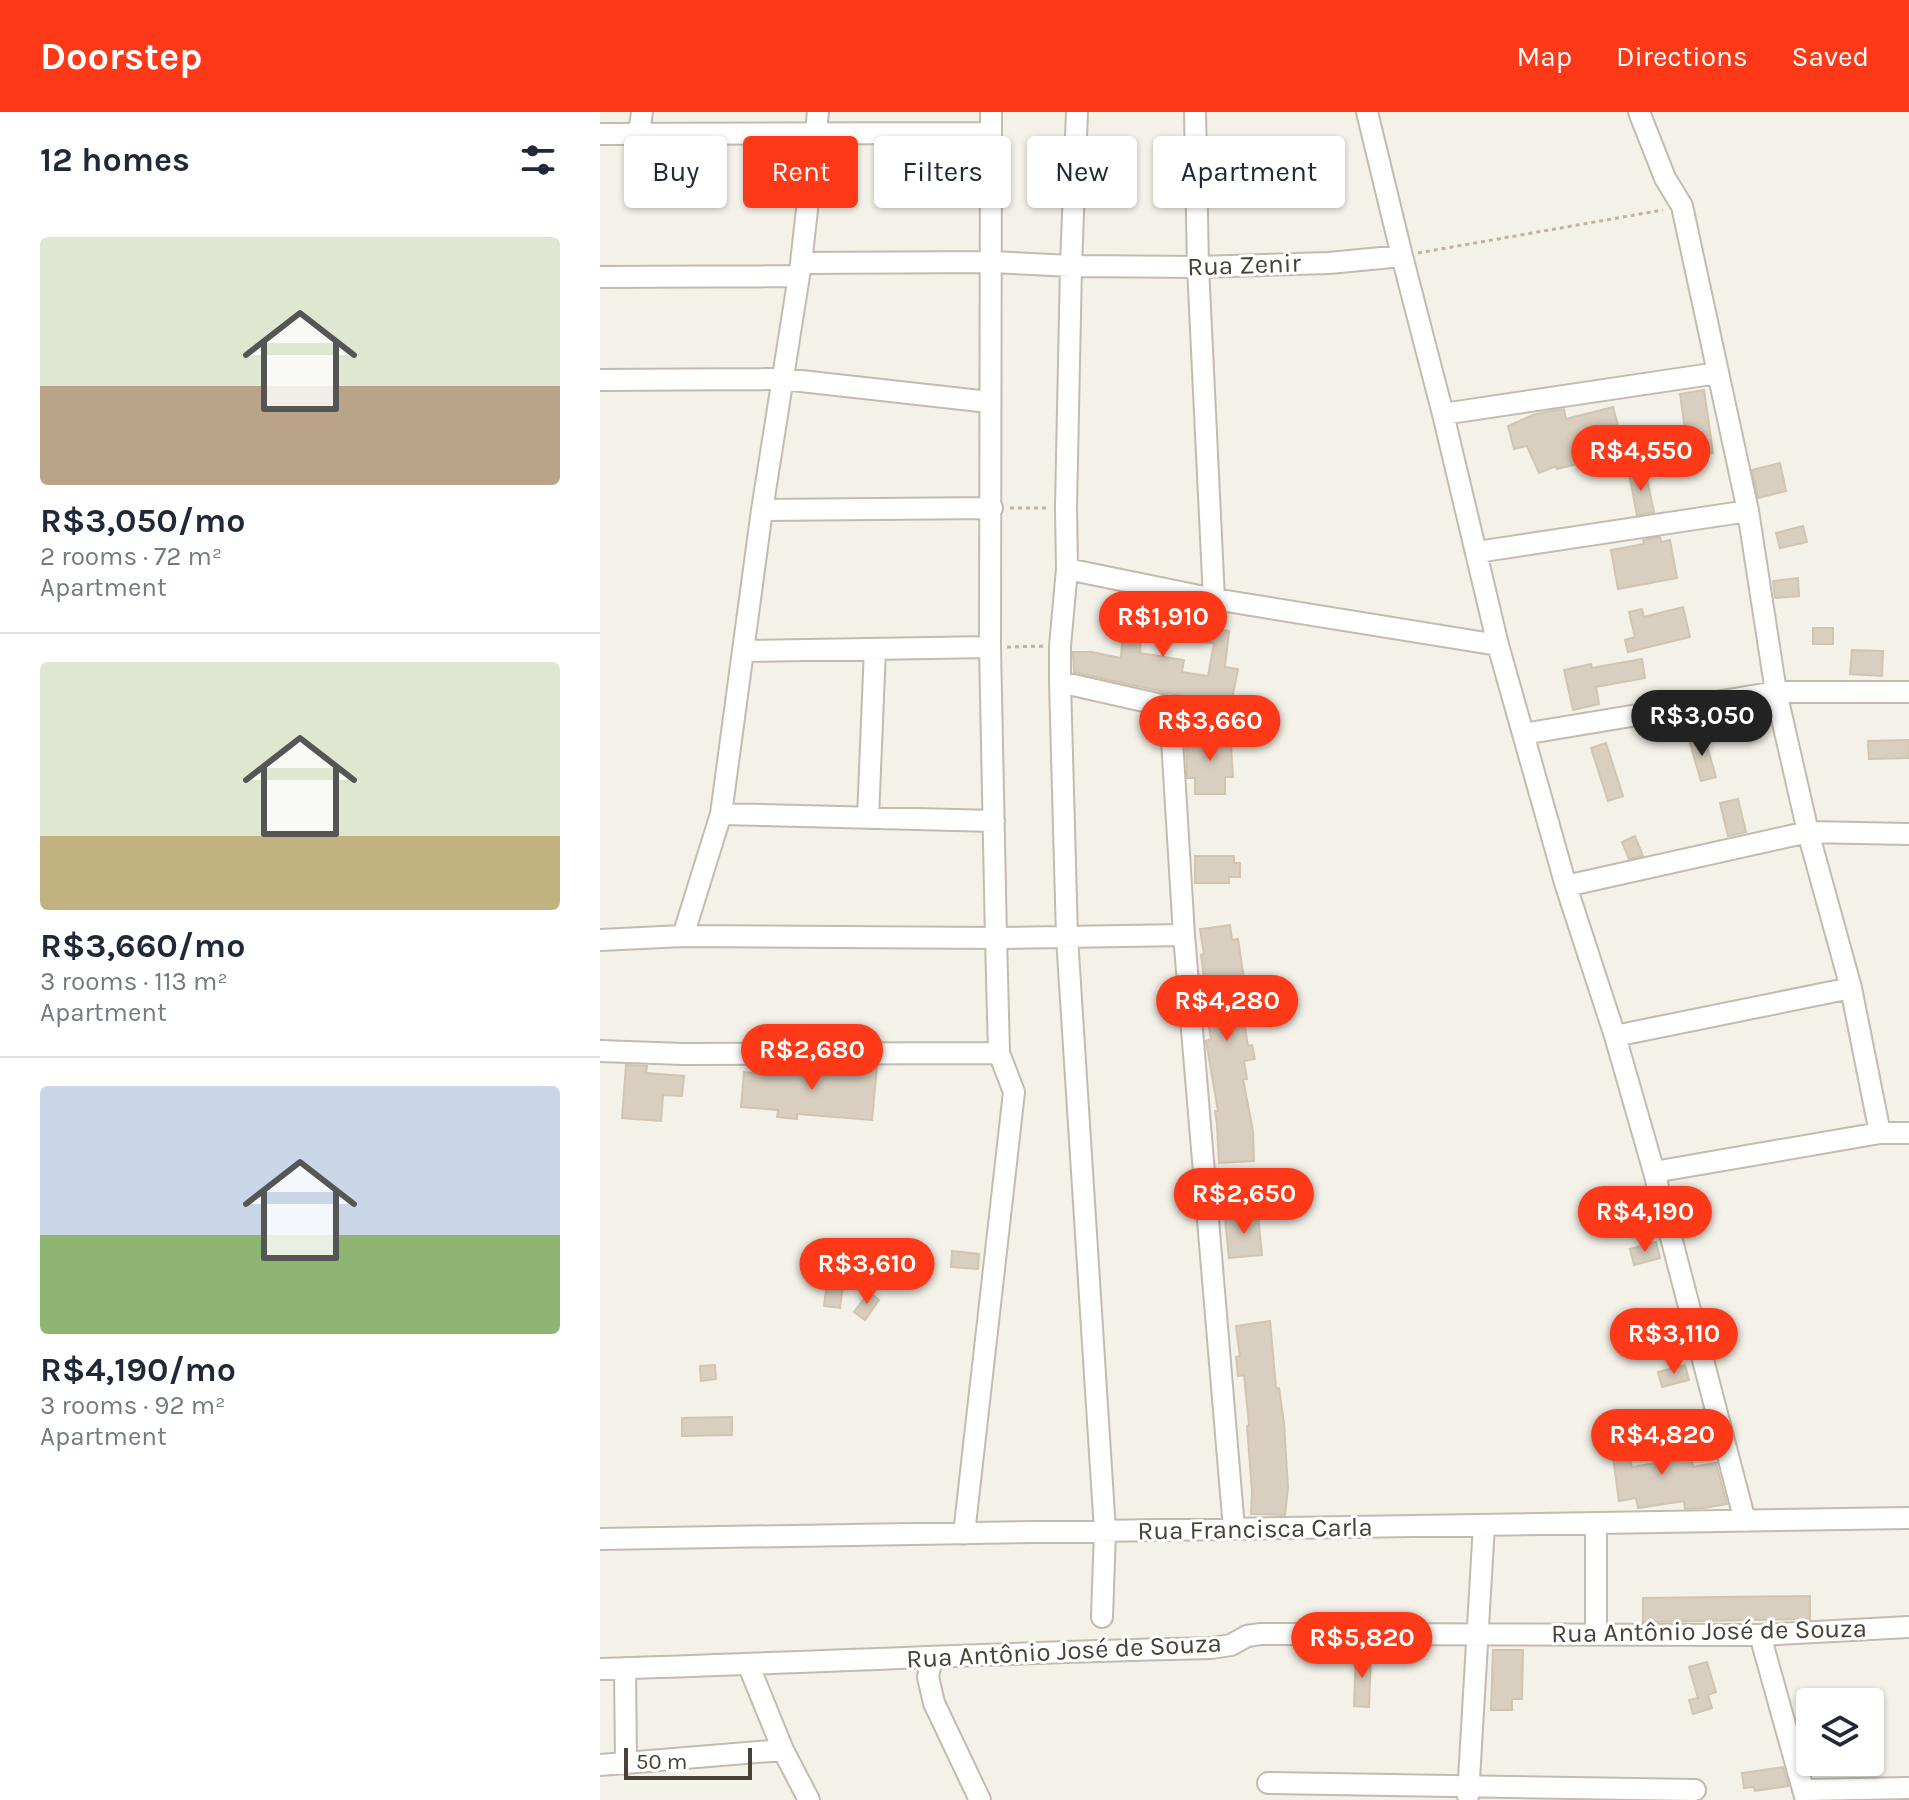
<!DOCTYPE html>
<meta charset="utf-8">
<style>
:root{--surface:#fff;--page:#f6f6f7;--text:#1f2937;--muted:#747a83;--line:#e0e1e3;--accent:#fd3917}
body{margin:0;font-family:Karla,sans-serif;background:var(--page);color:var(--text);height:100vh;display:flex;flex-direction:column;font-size:30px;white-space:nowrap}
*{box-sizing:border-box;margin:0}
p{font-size:26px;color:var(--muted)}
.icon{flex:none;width:44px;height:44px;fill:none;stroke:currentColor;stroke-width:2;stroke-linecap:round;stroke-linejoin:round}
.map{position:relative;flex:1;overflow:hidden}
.drawer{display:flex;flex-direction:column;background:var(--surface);width:600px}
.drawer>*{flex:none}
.banner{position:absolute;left:24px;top:24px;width:760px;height:72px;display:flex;gap:16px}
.tools{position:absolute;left:1196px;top:1576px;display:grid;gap:16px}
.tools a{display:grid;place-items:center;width:88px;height:88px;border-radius:8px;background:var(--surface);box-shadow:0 2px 6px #0004;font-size:40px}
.scale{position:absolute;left:24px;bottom:20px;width:128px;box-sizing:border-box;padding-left:8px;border:4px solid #484137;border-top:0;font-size:22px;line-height:28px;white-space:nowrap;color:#484137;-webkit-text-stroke:6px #fff;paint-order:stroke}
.price{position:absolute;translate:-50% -68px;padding:0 18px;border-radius:28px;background:var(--accent);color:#fff;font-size:26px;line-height:52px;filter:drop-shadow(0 2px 4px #0008)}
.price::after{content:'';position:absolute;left:50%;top:48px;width:24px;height:18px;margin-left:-12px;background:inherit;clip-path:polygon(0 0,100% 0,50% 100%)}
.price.on{background:#222;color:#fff}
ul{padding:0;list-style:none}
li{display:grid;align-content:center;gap:16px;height:424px;padding:0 40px}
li+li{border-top:2px solid var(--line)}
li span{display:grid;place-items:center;height:248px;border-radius:8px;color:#555}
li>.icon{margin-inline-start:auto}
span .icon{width:144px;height:144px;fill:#fffc;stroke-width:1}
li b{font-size:34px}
h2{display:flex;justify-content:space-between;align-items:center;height:96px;padding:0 40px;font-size:34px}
.chip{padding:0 28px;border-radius:8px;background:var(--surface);box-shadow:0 2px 6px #0004;font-size:28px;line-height:72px}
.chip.on{background:var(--accent);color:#fff}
header{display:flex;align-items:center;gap:48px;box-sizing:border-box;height:112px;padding:0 40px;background:var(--accent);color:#fff}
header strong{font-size:38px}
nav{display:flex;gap:44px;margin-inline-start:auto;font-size:28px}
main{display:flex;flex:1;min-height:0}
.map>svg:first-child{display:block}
.building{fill:#d9cfc0;stroke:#d1c4b0;stroke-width:2}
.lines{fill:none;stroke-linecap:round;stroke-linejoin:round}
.minor-casing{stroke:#c3bbad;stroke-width:24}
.path{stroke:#c2b49b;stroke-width:3;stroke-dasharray:4 4;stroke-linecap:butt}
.minor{stroke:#fff;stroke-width:20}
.labels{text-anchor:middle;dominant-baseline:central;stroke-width:6;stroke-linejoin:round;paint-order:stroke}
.street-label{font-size:26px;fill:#484137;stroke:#fff}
</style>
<header>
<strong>Doorstep</strong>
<nav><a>Map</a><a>Directions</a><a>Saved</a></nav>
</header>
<main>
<section class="drawer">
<h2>12 homes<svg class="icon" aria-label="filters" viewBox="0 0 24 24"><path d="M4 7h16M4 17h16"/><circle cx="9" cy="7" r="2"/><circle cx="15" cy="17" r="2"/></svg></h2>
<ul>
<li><span style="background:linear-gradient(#dfe7d0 60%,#b9a48a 0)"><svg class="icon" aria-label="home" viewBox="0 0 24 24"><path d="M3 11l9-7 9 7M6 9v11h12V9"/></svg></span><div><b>R$3,050/mo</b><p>2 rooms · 72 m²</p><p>Apartment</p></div></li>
<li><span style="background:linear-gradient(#dfe7d0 70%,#c2b280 0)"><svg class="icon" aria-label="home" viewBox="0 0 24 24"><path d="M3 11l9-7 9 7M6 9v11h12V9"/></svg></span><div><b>R$3,660/mo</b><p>3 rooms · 113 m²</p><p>Apartment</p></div></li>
<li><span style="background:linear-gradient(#c9d6e8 60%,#8fb573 0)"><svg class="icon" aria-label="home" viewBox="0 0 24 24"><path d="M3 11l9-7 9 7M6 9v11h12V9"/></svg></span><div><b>R$4,190/mo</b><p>3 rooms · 92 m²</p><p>Apartment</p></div></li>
</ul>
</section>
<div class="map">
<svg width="1309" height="1688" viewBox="0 0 1309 1688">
<rect width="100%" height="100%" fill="#f4f1e8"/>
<path class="building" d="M1104,278L1113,341L1089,345L1080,282Z
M1013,295L1022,329L975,342L977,352L957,357L956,354L939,361L927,334L914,337L908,314L933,303L950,299L964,297L966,307Z
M1180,351L1186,379L1158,386L1152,358Z
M1045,358L1054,400L1037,403L1029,361Z
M1203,414L1207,430L1180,436L1176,421Z
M1060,425L1061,430L1070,428L1077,466L1018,477L1011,438L1044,432L1043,428Z
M1198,466L1199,484L1175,486L1173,469Z
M525,482L556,488V502L542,501L540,541L584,548L582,560L608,564L614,531L582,529L585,498L600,499L598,516L629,519L625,555L638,557L631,592L573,582L474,560L473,540H491L521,546Z
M1083,495L1090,525L1028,540L1025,528L1035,525L1029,500L1042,497L1044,505Z
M1213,516H1233V532H1213Z
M1252,538L1283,539L1282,564L1250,562Z
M1042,547L1045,566L996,575L999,592L973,598L964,558L991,552L992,556Z
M617,616L630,618L633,665H625V682H595V666H587L586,628H618Z
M1104,624L1116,665L1101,669L1089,628Z
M1309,628V646L1269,647L1268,629Z
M1006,631L1023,684L1008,689L991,636Z
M1138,687L1146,720L1128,724L1120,691Z
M1035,724L1043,744L1029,747L1022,730Z
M595,744H634V751H640V765H629V771H595Z
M630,813L632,828L638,827L644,867L637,868L648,934L652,933L655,947L644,949L647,967H643L653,1019L654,1049L619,1051L617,1012L615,999H618L606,929L611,927L604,889H607L601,843L604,842L600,817Z
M26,953L47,954L46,961L84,964L82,984L63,983L61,1009L22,1006Z
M259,954H277L272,1008L197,1002V1007L177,1005L178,998L141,995L144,960L162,962L163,955H233L258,958Z
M658,1102L662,1143L629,1146L625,1106Z
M1056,1130L1060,1146L1034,1153L1030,1137Z
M352,1139L379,1142L378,1157L351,1155Z
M229,1155L245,1156L240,1196L224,1194Z
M269,1180L279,1188L265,1208L254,1200Z
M670,1209L676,1276H679L684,1311L688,1376L685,1403L651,1402L652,1379L647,1314L649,1313L644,1263L638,1264L636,1245L640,1244L636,1214Z
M115,1253L116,1267L101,1269L100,1254Z
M1085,1253L1089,1268L1062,1275L1058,1260Z
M1019,1298L1023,1315L1021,1316L1032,1355L1091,1345L1093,1355L1116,1351L1127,1392L1104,1396L1085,1397L1084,1389L1038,1396L1036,1386L1019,1389L1012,1338L1009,1339L1006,1326L1010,1325L1003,1302Z
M132,1305V1323L82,1324V1306Z
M1210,1484V1507L1043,1510V1486Z
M893,1538H923L922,1587H912V1598H891Z
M756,1540L771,1541L769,1595L754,1594Z
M1107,1550L1116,1580L1108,1583L1112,1596L1093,1602L1089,1588L1098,1586L1089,1555Z
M1183,1655L1189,1674L1155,1679L1154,1675L1144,1676L1142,1661Z"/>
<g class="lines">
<defs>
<path id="minor" d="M477,0L471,154L466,395L467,457L460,534V570L467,825L505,1419L502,1505
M595,0L598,155L614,487
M767,0L802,144L843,302L898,533L966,774L1015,924L1054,1060L1145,1409
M1039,0L1065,66L1082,94L1148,399L1176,580L1208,720L1251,876L1280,1021
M0,22L390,21
M39,22L42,0
M201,151L392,150L471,154L598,155L729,151L802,144
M0,165L198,164
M0,268L183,267L389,290
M843,302L1118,261
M162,398L392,396
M877,440L1148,399
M467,457L614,487L898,533
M143,539L390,535
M460,570L570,595L628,605
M570,595L584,823L634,1417
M923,622L1176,580H1309
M121,702L394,709
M268,706L275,537
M966,774L1208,720L1309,722
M83,824L121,702L162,398L201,151L218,0
M0,828L83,824L396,826L584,823
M1015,924L1251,876
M0,939L83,942L399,941
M1054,1060L1280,1021H1309
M364,1422L414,980L399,941L396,826L390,535L391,0
M0,1427L1309,1406
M996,1522V1411
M1160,1523L1206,1688
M332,1546L328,1565L334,1591L380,1688
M148,1552L183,1638L209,1688
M25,1556L26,1652
M0,1557C204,1551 408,1540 611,1536L631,1533L647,1524L661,1522L1160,1523L1309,1515
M0,1653L183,1638
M668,1671L1095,1678
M1204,1678L1309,1676
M868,1684L884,1413"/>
</defs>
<use href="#minor" class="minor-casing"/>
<path class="path" d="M818,141L1063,98
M410,396H447
M407,535L444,534"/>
<use href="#minor" class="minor"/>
</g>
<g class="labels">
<g class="street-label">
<text transform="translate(644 153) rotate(-2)">Rua Zenir</text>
<text transform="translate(655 1417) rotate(-1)">Rua Francisca Carla</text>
<text transform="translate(1109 1519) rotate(-1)">Rua Antônio José de Souza</text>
<text transform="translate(464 1539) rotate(-3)">Rua Antônio José de Souza</text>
</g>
</g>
</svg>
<div class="tools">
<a><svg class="icon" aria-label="layers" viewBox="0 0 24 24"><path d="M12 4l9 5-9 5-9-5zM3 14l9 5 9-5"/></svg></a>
</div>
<div class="scale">50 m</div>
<b class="price" style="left:1041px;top:381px">R$4,550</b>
<b class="price" style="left:563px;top:547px">R$1,910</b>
<b class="price on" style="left:1102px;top:646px">R$3,050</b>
<b class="price" style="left:610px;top:651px">R$3,660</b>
<b class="price" style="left:627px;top:931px">R$4,280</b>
<b class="price" style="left:212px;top:980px">R$2,680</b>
<b class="price" style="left:644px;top:1124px">R$2,650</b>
<b class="price" style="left:1045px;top:1142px">R$4,190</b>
<b class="price" style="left:267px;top:1194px">R$3,610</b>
<b class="price" style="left:1074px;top:1264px">R$3,110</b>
<b class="price" style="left:1062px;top:1365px">R$4,820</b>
<b class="price" style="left:762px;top:1568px">R$5,820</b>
<div class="banner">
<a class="chip">Buy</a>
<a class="chip on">Rent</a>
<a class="chip">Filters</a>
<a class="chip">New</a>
<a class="chip">Apartment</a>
</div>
</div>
</main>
